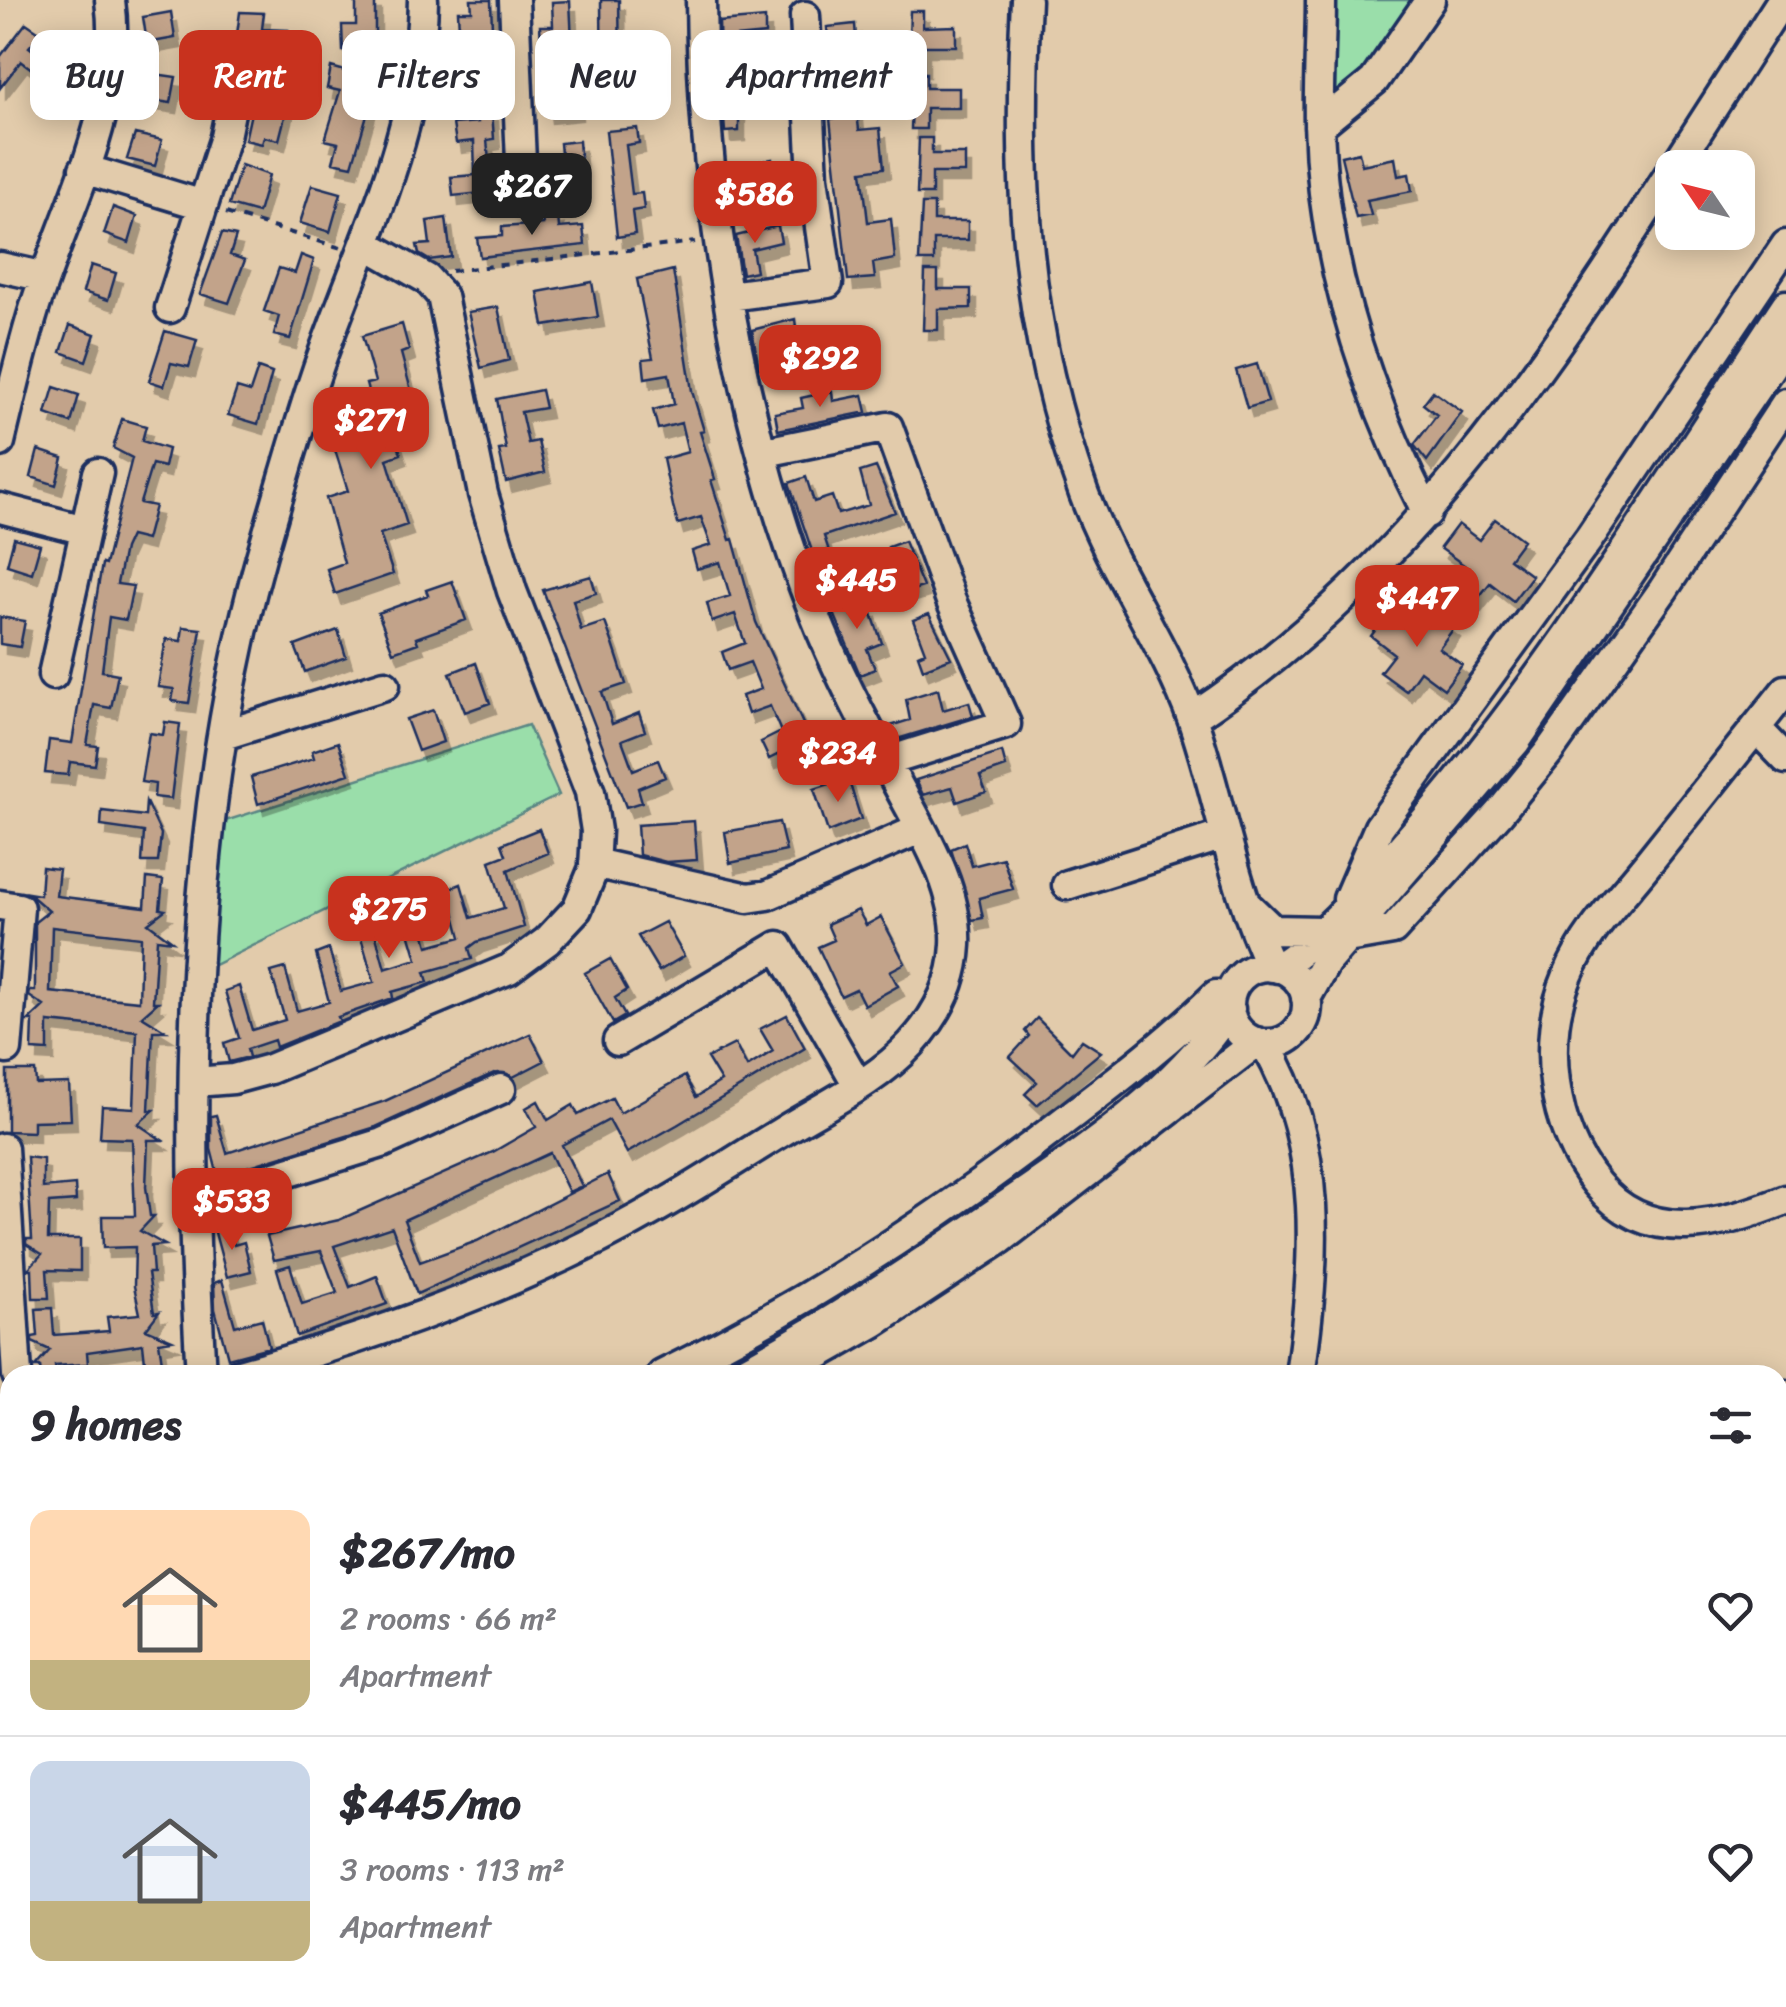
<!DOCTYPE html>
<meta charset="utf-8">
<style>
:root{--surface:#fff;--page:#f7f7f7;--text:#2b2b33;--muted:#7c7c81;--line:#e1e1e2;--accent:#c8321e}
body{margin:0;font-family:Sriracha,sans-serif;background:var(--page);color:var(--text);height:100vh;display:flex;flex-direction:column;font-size:38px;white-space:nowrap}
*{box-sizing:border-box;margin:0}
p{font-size:32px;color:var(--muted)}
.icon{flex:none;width:55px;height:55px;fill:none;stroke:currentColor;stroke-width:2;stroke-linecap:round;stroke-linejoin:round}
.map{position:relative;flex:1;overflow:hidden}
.sheet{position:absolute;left:0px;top:1365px;width:1788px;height:642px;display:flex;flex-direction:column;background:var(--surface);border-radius:30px 30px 0 0;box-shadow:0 5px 25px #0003}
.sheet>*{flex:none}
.hud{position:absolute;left:30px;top:30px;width:1000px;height:90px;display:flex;gap:20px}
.needle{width:65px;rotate:305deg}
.buttons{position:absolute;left:1655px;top:150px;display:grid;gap:20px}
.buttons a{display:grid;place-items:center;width:100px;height:100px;border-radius:20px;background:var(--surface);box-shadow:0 5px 25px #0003;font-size:50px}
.price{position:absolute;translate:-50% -85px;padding:0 22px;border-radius:20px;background:var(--accent);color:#fff;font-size:32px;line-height:65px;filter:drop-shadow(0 2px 5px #0008)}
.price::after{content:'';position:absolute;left:50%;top:60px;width:30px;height:22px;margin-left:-15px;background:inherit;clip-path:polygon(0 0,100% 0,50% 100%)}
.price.active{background:#222;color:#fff}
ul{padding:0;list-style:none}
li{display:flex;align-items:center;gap:30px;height:250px;padding:0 30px}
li+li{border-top:2px solid var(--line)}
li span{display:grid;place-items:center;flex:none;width:280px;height:200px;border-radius:20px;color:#555}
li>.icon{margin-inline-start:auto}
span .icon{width:120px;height:120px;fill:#fffc;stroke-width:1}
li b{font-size:42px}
h2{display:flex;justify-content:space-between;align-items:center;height:120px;padding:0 30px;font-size:42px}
.pill{padding:0 35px;border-radius:20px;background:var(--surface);box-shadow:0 5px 25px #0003;font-size:35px;line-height:90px}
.pill.active{background:var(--accent);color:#fff}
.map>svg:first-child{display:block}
.green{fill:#9adeaa;stroke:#5a8684;stroke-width:2.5}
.building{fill:#c2a38a;stroke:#1b2f5e;stroke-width:2.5;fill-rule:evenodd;filter:url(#shadow)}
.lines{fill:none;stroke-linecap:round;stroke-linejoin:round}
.minor-casing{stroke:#1b2f5e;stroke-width:35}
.path{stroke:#1b2f5e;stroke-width:4;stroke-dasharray:8 8;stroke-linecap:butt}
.minor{stroke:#e2cbab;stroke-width:28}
</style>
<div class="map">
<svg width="1786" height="2007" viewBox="0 0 1786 2007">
<defs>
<filter id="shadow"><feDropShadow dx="6" dy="10" stdDeviation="0" flood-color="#0004"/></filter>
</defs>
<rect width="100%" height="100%" fill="#e2cbab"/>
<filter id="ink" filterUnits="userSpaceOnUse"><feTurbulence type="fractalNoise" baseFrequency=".01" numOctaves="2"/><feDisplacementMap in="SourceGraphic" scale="20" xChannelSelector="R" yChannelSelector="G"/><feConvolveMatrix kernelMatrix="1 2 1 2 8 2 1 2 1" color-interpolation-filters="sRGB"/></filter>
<g filter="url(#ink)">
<path class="green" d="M1333,0H1414L1373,59L1331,101Z
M528,725L559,795L202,971L219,823Z"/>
<path class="building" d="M356,0H375V52L343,51L342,25H356Z
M471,0H491L492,29H487L492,79L453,82L451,64L476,61L473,29L459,30L458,11H472Z
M601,0H619L620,62H634V77H621V101H602Z
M570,1L572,41L541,42L540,26H553L552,2Z
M910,11H923V27L956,26V46H923V67H908Z
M171,12L175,38L147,43L143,17Z
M240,12L264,13L262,29L288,30L276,89L291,93L279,140L264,137L262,144L245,140L265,49L237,34Z
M765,18V34L736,37V59L720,60L719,22Z
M26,23L41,33L29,47L44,58V64L37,73L21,61L0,88V57Z
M855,24L856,38L876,36L880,76L858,79L860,94H855L859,130L880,128L884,168L862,171L868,222L891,219L895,259L873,263L875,278L848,280L830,119L835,118L827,27Z
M331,67L377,80L352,166L333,162L338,143L325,140L340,91L327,88Z
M573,71L576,110L546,113L544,98L557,96L555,73Z
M148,73L176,77L171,103L143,99Z
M913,73H926V88H959V108H926V129H911Z
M768,90V105L739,108V131L725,132L722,93Z
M492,111L494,139L487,140L492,192L453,196L451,177L475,175L474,141L456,143L453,124L478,122V113Z
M637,128L639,143L626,145L632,194L642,193L644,209L632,211L635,234L617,237L606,131Z
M135,134L162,140L155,166L127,159Z
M919,138H932V154H965V173H932V194H917Z
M579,141L582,181L551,183L549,167L562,166L560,143Z
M1359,152L1362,165L1395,158L1398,176L1409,174L1412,191L1367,200L1371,215L1356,218L1341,156Z
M772,159L774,175L745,180L747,203L732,205L728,167Z
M241,165L269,175L258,213L229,205Z
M312,185L341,193L330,232L300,223Z
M922,204H934V221H968V240H934V261H919Z
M113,207L137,216L129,243L104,234Z
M558,215L559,228L583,226L585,245L480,257L477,238L502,236V227L543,224L542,217Z
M446,218L451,257L429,260L419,254L417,245L430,244L427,221Z
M778,226L781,242L752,249L756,271L742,274L736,236Z
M222,233L236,236L230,255L245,260L229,303L200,294Z
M301,255L314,260L290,339L274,335L279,316L264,311L279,268L295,273Z
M91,265L116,273L108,300L83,292Z
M673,270L692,391L704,431L700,432L715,479L711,480L730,540L733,539L756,622L816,752L797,761L791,748L769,759L761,742L781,732L770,706L748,714L742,696L761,689L750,662L728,670L722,652L745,643L735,614L712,622L707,603L730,596L720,562L697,569L692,551L711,545L701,517L678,524L673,506L663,459L688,452L681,423L658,429L653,410L674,404L669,374L645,378L643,359L653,358L637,279Z
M925,271H938V289H971V308L938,309V330H923Z
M592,282L598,317L544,326L538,292Z
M498,307L509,360L481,368L468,312Z
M795,319L797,335L769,342L773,365L759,368L752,330Z
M402,324L409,350L401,353L413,398L386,407L401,454L387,459L407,525L380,534L393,574L335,594L327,569L344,563L326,498L348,491L335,450L380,434L366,384L375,382L362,336Z
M70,325L95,334L86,361L61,352Z
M165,331L197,340L189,367L171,363L164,386L149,381Z
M1257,364L1268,402L1247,408L1236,370Z
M258,368L272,373L258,424L228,415L237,388L250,392Z
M54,387L79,395L71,423L46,414Z
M541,390L545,408L521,412L528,443L538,441L545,472L506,482L499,450L506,449L497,399Z
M832,391L833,401L863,395L867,412L778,430L775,413L803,408L801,398Z
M1433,391L1462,412L1427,461L1414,445L1437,415L1423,404Z
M122,419L146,426L142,441L168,449L164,467L152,464L140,503L155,506L146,540L130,536L124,549L117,584L133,586L126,620L109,617L102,671L118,674L111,708L94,705L87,745L98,746L95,765L70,762L68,775L45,773L49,740L72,743L102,564L105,565L132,458L113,448Z
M38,450L63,458L56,485L31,477Z
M876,467L895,512L824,536L831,557L816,563L789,483L806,477L814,502L832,496L838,514L869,505L860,472Z
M1495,519L1523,540L1509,559L1532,576L1513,601L1490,583L1475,602L1450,584L1464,565L1440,548L1458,524L1479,540Z
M14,538L40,545L32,573L7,565Z
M904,541L923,587L894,596L890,582L897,580L888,547Z
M591,576L596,593L573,600L581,630L605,622L613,644L626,684L602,692L612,724L639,713L645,731L622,740L633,770L658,760L665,777L638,788L642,802L626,807L543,590Z
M452,581L466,620L416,638L418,643L393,652L378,613L428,595L426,590Z
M844,592L852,615L870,608L882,643L867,649L875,669L860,675L828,599Z
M1425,607L1454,628L1439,648L1462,665L1444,689L1420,671L1406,691L1380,672L1394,654L1371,636L1388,613L1410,628Z
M929,614L951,658L923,669L918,655L925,652L913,620Z
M0,617L25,621L20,647L0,644Z
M183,627L201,629L189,703L172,701L174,689L158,687L166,639L181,641Z
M338,630L346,657L305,672L295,646Z
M476,663L490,703L465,712L450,673Z
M938,689L943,710L969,702L973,716L894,740L887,727L910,720L906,699Z
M433,710L443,742L418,751L406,719Z
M165,722L180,724L171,799L154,797L155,784L141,782L149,733L163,735Z
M338,742L349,774L258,804L251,777L314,758L312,751Z
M1002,752L1006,767L980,776L986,792L957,802L952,787L923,795L916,780Z
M848,778L861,819L828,832L814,789Z
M146,802L161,834L158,862H142L144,832L101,826L102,811L145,816Z
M694,821L697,860L666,862L639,855L637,825Z
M779,822L786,851L730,863L725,832Z
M539,829L548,853L508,870L524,927L477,942L469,948L472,959L425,972L428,982L392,992L393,998L338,1017L340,1021L276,1047L274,1040L247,1049L249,1057L229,1062L224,1043L239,1038L225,991L239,986L252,1030L285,1020L271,972L285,968L297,1011L329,1002L316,954L329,949L341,991L374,982L360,934L374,929L385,969L417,959L403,912L417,907L428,946L461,937L448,889L461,884L471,918L504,908L490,861L506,855L502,844Z
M965,843L972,866L1003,858L1013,889L979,898L983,918L972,920L951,849Z
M42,867L59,869L56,896L145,907L147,878L163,880L160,909L165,910L148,923L172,941L157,939L153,1002H158L142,1016L166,1031H153L149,1110H154L138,1124L162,1140H148L146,1187L150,1216H154L140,1231L165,1245L151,1246L153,1273H148L154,1313L159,1312L146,1329L172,1340L159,1342L163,1369L146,1372L143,1344L87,1352L88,1364L55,1366L56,1375H41L40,1367H35L50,1350L32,1342V1337L38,1336L36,1309L52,1308L54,1335L109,1331L107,1317L140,1314L134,1286L135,1247L103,1248L102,1216H135L132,1139L100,1138L102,1106L134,1108L137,1031L48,1022V1051L32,1050L33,1021H28L44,1006L29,996L30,991H35V922L49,911L28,893L40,895ZM52,927L141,937L139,1001L50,992Z
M858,910L866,925L881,917L905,963L890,971L898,986L864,1005L856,989L841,996L818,947L834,940L827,924Z
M665,922L684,956L659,971L638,936Z
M610,959L627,990L615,998L625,1016L613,1023L585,973Z
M787,1015L805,1048L677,1125L627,1153L609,1120L562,1145L582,1186L569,1192L550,1153L404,1220L420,1262L477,1241L608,1174L620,1201L417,1294L392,1227L334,1246L350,1287L377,1276L387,1304L297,1336L277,1269L290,1265L302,1304L337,1293L321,1251L274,1260L267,1236L339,1220L493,1152L536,1127L526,1108L538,1101L548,1120L573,1105L578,1115L612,1098L620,1113L685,1076L696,1097L721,1081L707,1058L735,1044L747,1067L773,1051L760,1029Z
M1037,1018L1072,1053L1082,1040L1101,1052L1037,1105L1025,1094L1037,1082L1010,1057L1029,1036L1025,1031Z
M530,1034L544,1061L513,1077L494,1073L376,1127L218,1176L211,1149V1116L216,1115L227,1153L385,1101Z
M7,1071H35L36,1084L69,1083L71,1120L33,1121V1132L7,1131Z
M27,1157L43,1159V1188L75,1185L76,1201L49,1203L48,1239H80V1271L47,1270L49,1298H33L32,1269H28L42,1254L26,1244V1239H32Z
M228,1225L234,1245L244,1242L251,1271L227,1277L214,1229Z
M222,1280L235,1326L262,1319L269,1347L228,1358L215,1309L214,1283Z"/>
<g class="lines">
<defs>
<path id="minor" d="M514,0L522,185
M1026,0C1017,176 1023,327 1084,494C1113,573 1165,643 1193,721C1221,803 1233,889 1271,967
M1321,0C1321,41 1318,82 1319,123C1322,259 1366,393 1427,513
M1319,126L1374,81L1430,0
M1674,168L1782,0
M84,169L203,205
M0,267L45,277
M729,296L828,283L813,178L805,16
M170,308L225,137L242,53
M0,442C12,392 23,342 39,294C71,199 124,102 110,0
M765,452L888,427L951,601L1006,724L885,762
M0,508L85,530
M53,675L98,473
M1786,690C1740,748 1694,806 1648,863C1620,898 1585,933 1568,975C1540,1040 1552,1130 1597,1184C1648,1247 1722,1225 1786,1200
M1192,718C1402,580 1539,379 1672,170
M1756,728L1786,759
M223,735L385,685
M594,863L748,898L768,895L920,829
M1067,885L1224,835
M1348,899L1379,827L1590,537L1786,245
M0,905L19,908L7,1049
M1248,906L1273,930L1321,931
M1347,938L1393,930L1500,812L1548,753L1663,590L1786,403
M1229 1005a39 39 0 1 1 78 0a39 39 0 1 1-78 0Z
M1277,968C1327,936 1369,884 1408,840C1552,677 1666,486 1786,305
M1306,998L1326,962L1516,741L1786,344
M618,1041L778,946L858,1085
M1265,1044C1325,1145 1316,1263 1300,1375
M195,1082L233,1079L270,1069L509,969L547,941L577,909L594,868L596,831L590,792L512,591L483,494L442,296L427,279L366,244
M3,1148L17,1375
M192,1202L382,1143L501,1089
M201,1375C185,1107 188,817 261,557C279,494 297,430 318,368C360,246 421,132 423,0
M236,1375C380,1335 530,1281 660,1206C701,1183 740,1157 780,1133C823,1106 876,1082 911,1044C937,1016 954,984 956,945C959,884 918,825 891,772C863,720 835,667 814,613C739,423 703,203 701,0
M662,1375C807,1304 942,1216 1069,1117C1120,1078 1170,1040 1216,995
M737,1375C824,1328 907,1273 989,1217C1075,1158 1172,1096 1230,1009
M782,1375L875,1322L1001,1239L1257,1042
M1778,1398L1786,1395
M0,1432L10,1430
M1778,1583L1786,1581
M0,1585L10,1583
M0,1622L10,1621
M0,1647L10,1643
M268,1998V2007
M534,1998V2007
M727,1998L728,2007
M975,1998L976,2007
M1260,1998L1261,2007
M1551,1998L1553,2007"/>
</defs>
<use href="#minor" class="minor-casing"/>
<path class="path" d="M226,213L341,248
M451,271L695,242
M0,1854H10"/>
<use href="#minor" class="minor"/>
</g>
</g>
</svg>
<div class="buttons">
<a><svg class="needle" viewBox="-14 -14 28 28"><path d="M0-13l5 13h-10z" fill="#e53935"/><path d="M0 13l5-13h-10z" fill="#7c7c81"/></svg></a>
</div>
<b class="price active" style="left:532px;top:238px">$267</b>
<b class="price" style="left:755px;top:246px">$586</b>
<b class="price" style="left:820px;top:410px">$292</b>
<b class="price" style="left:371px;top:472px">$271</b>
<b class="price" style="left:857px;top:632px">$445</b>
<b class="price" style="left:1417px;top:650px">$447</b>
<b class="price" style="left:838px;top:805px">$234</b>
<b class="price" style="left:389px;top:961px">$275</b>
<b class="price" style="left:232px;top:1253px">$533</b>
<div class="hud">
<a class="pill">Buy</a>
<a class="pill active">Rent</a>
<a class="pill">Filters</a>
<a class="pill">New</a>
<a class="pill">Apartment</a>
</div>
<section class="sheet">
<h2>9 homes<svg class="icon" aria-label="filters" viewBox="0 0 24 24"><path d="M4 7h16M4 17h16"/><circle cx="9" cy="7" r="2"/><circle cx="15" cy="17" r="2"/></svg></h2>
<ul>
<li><span style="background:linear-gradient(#ffd9b3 75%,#c2b280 0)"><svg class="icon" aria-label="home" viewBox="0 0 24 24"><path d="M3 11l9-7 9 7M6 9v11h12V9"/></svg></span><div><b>$267/mo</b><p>2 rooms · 66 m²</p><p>Apartment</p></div><svg class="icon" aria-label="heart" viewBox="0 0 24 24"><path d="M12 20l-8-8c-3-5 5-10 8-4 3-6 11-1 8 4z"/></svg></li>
<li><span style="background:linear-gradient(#c9d6e8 70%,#c2b280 0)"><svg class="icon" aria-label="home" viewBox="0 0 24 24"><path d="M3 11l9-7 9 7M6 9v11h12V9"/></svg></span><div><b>$445/mo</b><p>3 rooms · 113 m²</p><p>Apartment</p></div><svg class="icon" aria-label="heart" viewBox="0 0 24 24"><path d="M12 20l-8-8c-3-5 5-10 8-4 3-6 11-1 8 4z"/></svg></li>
</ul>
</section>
</div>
